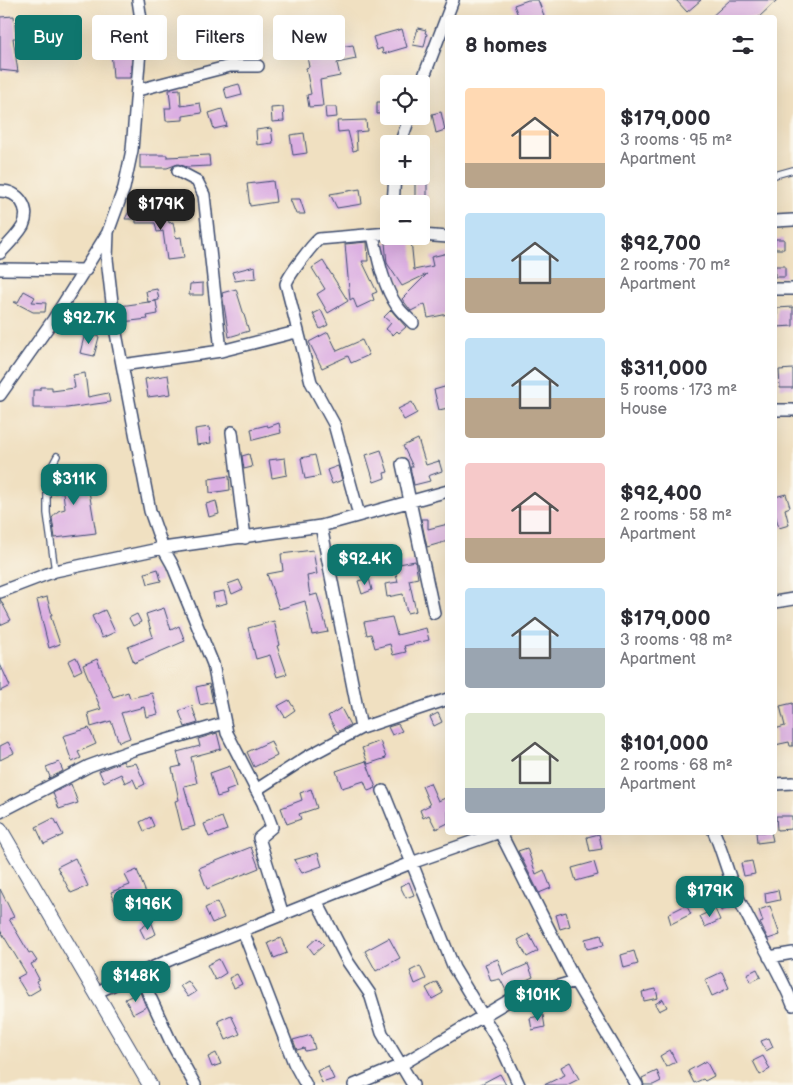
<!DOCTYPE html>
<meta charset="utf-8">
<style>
:root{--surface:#fff;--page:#f2f2f3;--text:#2b2b33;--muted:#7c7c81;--accent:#0f766e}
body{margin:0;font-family:"Balsamiq Sans",sans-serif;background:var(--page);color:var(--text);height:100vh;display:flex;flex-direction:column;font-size:19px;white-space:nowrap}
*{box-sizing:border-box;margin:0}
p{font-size:16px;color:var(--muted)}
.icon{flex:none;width:28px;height:28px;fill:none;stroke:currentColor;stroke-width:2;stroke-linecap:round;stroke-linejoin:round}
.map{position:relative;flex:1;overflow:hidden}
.sheet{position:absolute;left:445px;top:15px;width:332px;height:820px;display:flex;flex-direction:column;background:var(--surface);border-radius:5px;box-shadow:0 5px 20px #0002}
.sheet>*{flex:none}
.top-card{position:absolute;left:15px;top:15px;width:355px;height:45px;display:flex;gap:10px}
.tools{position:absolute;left:380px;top:75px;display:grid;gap:10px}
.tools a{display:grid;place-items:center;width:50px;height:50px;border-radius:5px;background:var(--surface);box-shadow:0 5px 20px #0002;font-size:25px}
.price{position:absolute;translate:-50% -42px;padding:0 11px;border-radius:10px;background:var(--accent);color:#fff;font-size:16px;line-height:32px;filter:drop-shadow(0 1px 2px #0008)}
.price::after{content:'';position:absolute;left:50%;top:30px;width:15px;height:11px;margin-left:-8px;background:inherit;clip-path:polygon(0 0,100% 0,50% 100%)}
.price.on{background:#222;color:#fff}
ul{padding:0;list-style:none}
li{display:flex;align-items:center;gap:15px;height:125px;padding:0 20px}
li span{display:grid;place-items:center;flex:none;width:140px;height:100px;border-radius:5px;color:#555}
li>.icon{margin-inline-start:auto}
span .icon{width:60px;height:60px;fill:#fffc;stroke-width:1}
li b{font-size:21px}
h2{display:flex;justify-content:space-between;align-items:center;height:60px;padding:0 20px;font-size:21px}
.chip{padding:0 18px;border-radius:5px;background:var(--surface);box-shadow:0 5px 20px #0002;font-size:18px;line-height:45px}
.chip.on{background:var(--accent);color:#fff}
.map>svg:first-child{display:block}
.building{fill:#dbaee2}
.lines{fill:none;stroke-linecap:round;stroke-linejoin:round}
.service-casing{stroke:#3b4a6d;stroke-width:8}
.minor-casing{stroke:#3b4a6d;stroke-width:14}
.tertiary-casing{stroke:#3b4a6d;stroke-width:16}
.service{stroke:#fff;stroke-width:5.5}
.minor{stroke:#fff;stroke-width:11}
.tertiary{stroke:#fff;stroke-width:14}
</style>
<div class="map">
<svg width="793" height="1085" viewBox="0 0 793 1085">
<rect width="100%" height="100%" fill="#fbf7ec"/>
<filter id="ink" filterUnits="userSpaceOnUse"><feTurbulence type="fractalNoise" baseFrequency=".02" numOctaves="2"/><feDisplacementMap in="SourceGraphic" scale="10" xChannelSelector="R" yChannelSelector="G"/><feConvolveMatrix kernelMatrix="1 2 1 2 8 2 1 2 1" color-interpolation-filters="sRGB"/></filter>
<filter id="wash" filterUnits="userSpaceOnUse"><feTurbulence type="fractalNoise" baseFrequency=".0096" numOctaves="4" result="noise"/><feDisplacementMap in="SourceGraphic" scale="20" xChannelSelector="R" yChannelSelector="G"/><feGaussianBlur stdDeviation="1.12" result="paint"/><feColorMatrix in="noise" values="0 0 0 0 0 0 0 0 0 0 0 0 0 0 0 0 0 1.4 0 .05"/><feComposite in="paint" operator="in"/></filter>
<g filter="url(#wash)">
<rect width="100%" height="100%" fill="#f0e0c1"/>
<g id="blocks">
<path class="building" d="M528,0H538L545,18H519L514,5Z
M676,0H701L687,12Z
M730,0H777L758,18H710Z
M14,16L16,38H13L18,72L0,70V17Z
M239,19L245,30L232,37L227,25Z
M418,28L426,30L425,33L427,34L424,47L413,45Z
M402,29L407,47L383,54L382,48L377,50L373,37Z
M131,32L133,46L130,78H113L110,35Z
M202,38L204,50L191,52L190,40Z
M353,45L356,59L337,63L340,76L320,80L323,106L309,107L307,95L311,94L306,68L309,67L306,52Z
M239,84L242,95L227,99L224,88Z
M180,89L181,106L200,103L202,113L183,116V120L166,121L165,108H171L169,90Z
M377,102H389V113L377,114Z
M283,107L284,121L272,122L271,108Z
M325,107H336L337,117L326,118Z
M222,109L227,126L214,129L209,113Z
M441,112L445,130L436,133L432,114Z
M366,120L367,131L356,132L357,150L353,151L348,131L338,132L337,121Z
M271,128L273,143L257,145L256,130Z
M304,133L307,153L293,155L290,135Z
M140,155H167V157L209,155L210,166L187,167L178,164L167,168H140Z
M273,181L276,202L250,206L247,184Z
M427,182V199H415V183Z
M360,189L362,204L337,208L330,194Z
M290,199H300L305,214H296Z
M151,210V213L167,210L169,223L173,222L176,238L181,237L184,258L167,260L163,231L157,232L155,223H136V219H125L129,211Z
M775,239H784V249H775Z
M411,240L414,270L433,266L431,257L448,253V314L428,318L425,304L411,311L402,299L427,274L402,286L387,263L385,243Z
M367,242L368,261H362L377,292L372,294L374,300L357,308L353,298L350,300L345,244Z
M323,261L348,301L328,313L317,294L325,289L312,268Z
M255,266L256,278L235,281L232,272Z
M775,266H785V277H775Z
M203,283V295H189L190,284Z
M157,289L159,300L148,302L146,291Z
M236,289L249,331L229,337L222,293Z
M24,291L35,297L32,302L46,303L45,312H33L14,302H18Z
M156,301L158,314L147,316L148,319L122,322L120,306Z
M793,307V326L777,327V308Z
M321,310L328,325L320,329L313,314Z
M391,310L406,327L399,333L397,331L393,335L386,329L391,323L384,317Z
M328,332L337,351L362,340L369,355L351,363L348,356L322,368L309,342Z
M85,333L99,337L94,356L80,353Z
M793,369V388H780L779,370Z
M85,373L88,397L108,393L110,402L67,408H33V390H40V387H52V391L75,388L73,375Z
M168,375L171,394L148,397L145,379Z
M448,386V408L439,410L434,390Z
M412,402L417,413L404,420L398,409Z
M279,423L281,433L253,440L251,429L267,425L268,427Z
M209,427L211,443L197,445L195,429Z
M418,439L426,465L439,461L442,471L428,476L430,481L414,485L410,467H413L403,446Z
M381,450L388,472L384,473L385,478L374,482L366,455Z
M249,454L252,467L244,469L242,456Z
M315,455L320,476L305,479L301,458Z
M285,458L287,475L272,478L269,460Z
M338,466L342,480L332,484L327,470Z
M73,472L86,473L96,533L55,538L52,518L58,511L65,509L63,492L55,493L52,476Z
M229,476L230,490L210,493L209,479Z
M786,494L790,507L785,509L789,525L779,528L775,514V497Z
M216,501L219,514L209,517L206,504Z
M421,519H428V529L448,524V541L427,547Z
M313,550L317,574L307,576L310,596L317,594L328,632L312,635L305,601L279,609L267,574L283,571L281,554Z
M415,561L418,578L409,580L416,611L407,613L403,594L387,597L385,584L398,582L394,565Z
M158,569L161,581L148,584L145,573Z
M369,578L372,590L362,594L358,581Z
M239,580L243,589L232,594L228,584Z
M224,591L227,603L215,606L213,593Z
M47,597L52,615H50L60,644L49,648L37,600Z
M0,599L11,620L0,625Z
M164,608L171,630L179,626L185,641L134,663L128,647L153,637L146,614Z
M105,610L115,632L102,638L92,616Z
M137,614L141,622L133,626L129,618Z
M392,617L397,635L426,628L429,640L404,646L406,652L393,655L390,644L375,648L371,634L367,635L364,622Z
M274,621L280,645L277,646L287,674L277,677L270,655L256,659L248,628Z
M76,657L82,670L74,674L68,661Z
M97,659L113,697L128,692L130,698L152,693L158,714L146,717L144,707L121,713L130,738L119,742L111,721L91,727L88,713L101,709L83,665Z
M0,664L10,686L0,691Z
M209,684L213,702L200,705L196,687Z
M289,700L295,710L285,717L278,706Z
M793,703V746H790L789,742L775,745V729L785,726L780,706Z
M192,706L198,723L185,727L179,711Z
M341,708L350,725L337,732L328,716Z
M438,713L442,722L434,726L430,717Z
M398,724L402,731L392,735L388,727Z
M89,728L96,744L78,752L81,758L72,762L63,736Z
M217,733L221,749L191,757L197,783L184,786L195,826L182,830L175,801L179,800L172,768L181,766L177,752L200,746L198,739Z
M271,741L277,756L254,767L247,752Z
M380,741L386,758L368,764L362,748Z
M8,742L14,753L0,760V746Z
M123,761L125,765L136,763L145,784L137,788L133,779L125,783L121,774L104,782L99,771Z
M366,761L376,788L368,791L364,781L342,788L336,771Z
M59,762L63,771L48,779L50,777L46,767Z
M230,766L237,787L226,791L227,794L217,797L210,773Z
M430,783L438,801L448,797V823L436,829L429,815L423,818L420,810L430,805L422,786Z
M71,784L78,803L59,809L53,793Z
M311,789L317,808L299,814L301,819L287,824L281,808L302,800L300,793Z
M776,816H792V829L777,830Z
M150,817L154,826L144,831L140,822Z
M222,817L227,830L209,837L204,824Z
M54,818L63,835L44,844L36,827Z
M756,832H771L773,841L757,843Z
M599,834L602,849L590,851L587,837Z
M251,847L259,868L207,889L199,868Z
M527,848L536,874L544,870L551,888L539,893L518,851Z
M318,853L322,866L302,873L294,860Z
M75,858L88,886L71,893L57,867Z
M752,861L755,874L744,876L741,863Z
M594,862L598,875L576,881L572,868Z
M137,870L146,893L116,905L111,892L130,885L125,875Z
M409,882L414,895L406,898L400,886Z
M0,889L14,917L9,919L29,953L31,952L37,961L31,964L39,979L36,981L40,989L28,996L17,978L26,973L0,930Z
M778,890L780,900L766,903L765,893Z
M726,895L731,907L721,911L717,898Z
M171,900L174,909L161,915L157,905Z
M217,902L224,918L212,923L205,908Z
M686,905L691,914L671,924L668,914Z
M770,906L780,935L768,939L760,923L763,922L759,910Z
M715,909L720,920L705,927L700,916Z
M566,912L570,926L560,929L556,915Z
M151,921L156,934L145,939L140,929Z
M529,934L538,951L527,957L518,940Z
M601,935L604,945L587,949L585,939Z
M281,938L287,953L274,958L268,943Z
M317,938L324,945L314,954L308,946Z
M389,938L400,958L376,971L365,951Z
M634,951L638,964L624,968L621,955Z
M219,959L226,973L215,980L207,965Z
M498,959L503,975L528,964L533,977L515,985L516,987L507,992L500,979L491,981L485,964Z
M420,966L426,979L415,984L410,971Z
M757,969L761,977L751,982L747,974Z
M722,972L729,988L712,996L705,980Z
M237,974L242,984L234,988L229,978Z
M188,981L196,992L188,997L180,986Z
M437,982L443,993L432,999L426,988Z
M656,989L658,998L644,1001L642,992Z
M140,992L146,1007L133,1014L125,999Z
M663,999L667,1007L659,1011L655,1004Z
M231,1015L240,1034L226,1040L218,1021Z
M543,1015L545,1027L532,1030L530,1018Z
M311,1035L315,1049L305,1051L304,1048L297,1050L293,1040Z
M769,1038L773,1047L766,1051L761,1041Z
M670,1050L676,1062L666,1067L660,1056Z
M216,1053L221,1064L212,1067L208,1057Z
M763,1056L770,1069L760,1075L753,1061Z
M706,1061L714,1076L705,1081L703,1079L694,1083L688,1071Z
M570,1062L579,1079L567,1085H544L565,1075L561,1067Z
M328,1066L334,1079L322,1083L317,1071Z
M657,1071L661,1081L653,1085H644L642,1078Z
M500,1074L506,1085H479Z"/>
</g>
</g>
<g filter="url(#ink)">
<use href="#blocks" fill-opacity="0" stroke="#3b4a6d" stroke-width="1"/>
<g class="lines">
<defs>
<path id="service" d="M775,175L793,170
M55,571L47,513V475L57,456"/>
<path id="minor" d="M138,0L142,26L132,150L124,188L108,232L107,259L115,328L150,511L163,548L172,564L213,664L227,733L263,803L272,827L259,838L283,915
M421,84L453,0
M138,90L230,66H258
M400,144L410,116
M178,171L197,181L204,195L221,351
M0,191C19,191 31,208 23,226C17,236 8,245 0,253
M393,204L395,176
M775,221L793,220
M373,235C378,258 383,286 397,306C401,312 408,318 413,323
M421,235L448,237
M0,269L86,270
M775,289H793
M122,365L221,351L296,332
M0,395L53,320L107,234
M775,410H793
M232,432L245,538
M402,464L434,613
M359,515L334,424L311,382L286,284C288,276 312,245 319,239L389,233
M321,526L361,728
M0,592L55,571L163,548L321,526L448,491
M775,602L793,599
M775,784L793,783
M256,790L307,757L361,728L448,699
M383,791L454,968L501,1046L519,1085
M0,812L89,766L133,750L225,723
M500,832L575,981L637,1085
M714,832C723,853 728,875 737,895C754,933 778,966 793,1005
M317,902L348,962L370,994L382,1033L413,1085
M243,931L294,1063L306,1085
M769,957L793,953
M139,973L170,1040L195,1085
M97,992L174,958L411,863L500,832
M354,1085L401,1065L508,1001L575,981"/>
<path id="tertiary" d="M0,829L150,1085"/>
</defs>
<use href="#service" class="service-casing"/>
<use href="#minor" class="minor-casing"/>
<use href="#tertiary" class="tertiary-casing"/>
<use href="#service" class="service"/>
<use href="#minor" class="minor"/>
<use href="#tertiary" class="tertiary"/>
</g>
</g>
</svg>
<div class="tools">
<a><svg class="icon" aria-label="locate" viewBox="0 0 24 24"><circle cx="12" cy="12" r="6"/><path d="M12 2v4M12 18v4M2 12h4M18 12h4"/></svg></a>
<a>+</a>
<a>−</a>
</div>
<b class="price on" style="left:161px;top:231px">$179K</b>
<b class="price" style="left:89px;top:345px">$92.7K</b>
<b class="price" style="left:74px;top:506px">$311K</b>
<b class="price" style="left:365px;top:586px">$92.4K</b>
<b class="price" style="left:710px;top:918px">$179K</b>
<b class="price" style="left:148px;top:931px">$196K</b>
<b class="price" style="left:136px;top:1003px">$148K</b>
<b class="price" style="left:538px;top:1022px">$101K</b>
<div class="top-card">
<a class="chip on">Buy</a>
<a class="chip">Rent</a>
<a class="chip">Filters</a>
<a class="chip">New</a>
</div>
<section class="sheet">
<h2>8 homes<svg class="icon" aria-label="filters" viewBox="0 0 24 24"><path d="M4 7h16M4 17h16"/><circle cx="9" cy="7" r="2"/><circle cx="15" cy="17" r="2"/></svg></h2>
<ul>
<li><span style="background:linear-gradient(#ffd9b3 75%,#b9a48a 0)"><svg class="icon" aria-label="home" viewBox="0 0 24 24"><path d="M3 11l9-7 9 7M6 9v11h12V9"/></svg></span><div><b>$179,000</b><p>3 rooms · 95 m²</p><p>Apartment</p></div></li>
<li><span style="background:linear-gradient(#bfe0f5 65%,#b9a48a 0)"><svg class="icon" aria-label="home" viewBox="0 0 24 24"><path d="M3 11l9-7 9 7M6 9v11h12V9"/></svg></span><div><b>$92,700</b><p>2 rooms · 70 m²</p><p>Apartment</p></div></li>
<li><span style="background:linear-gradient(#bfe0f5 60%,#b9a48a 0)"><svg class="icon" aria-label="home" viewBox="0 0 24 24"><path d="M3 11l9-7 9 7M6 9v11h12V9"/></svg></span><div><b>$311,000</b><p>5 rooms · 173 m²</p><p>House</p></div></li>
<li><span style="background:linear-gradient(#f6c9c9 75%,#b9a48a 0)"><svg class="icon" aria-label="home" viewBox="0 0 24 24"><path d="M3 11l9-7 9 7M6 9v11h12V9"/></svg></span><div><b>$92,400</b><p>2 rooms · 58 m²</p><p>Apartment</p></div></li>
<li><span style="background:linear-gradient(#bfe0f5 60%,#9aa5b1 0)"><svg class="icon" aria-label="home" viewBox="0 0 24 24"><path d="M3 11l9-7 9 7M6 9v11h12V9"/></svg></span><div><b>$179,000</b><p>3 rooms · 98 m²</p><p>Apartment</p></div></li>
<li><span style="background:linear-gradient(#dfe7d0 75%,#9aa5b1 0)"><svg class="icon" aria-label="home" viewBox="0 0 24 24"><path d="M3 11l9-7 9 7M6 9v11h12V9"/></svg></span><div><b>$101,000</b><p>2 rooms · 68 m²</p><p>Apartment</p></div></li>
</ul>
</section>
</div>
